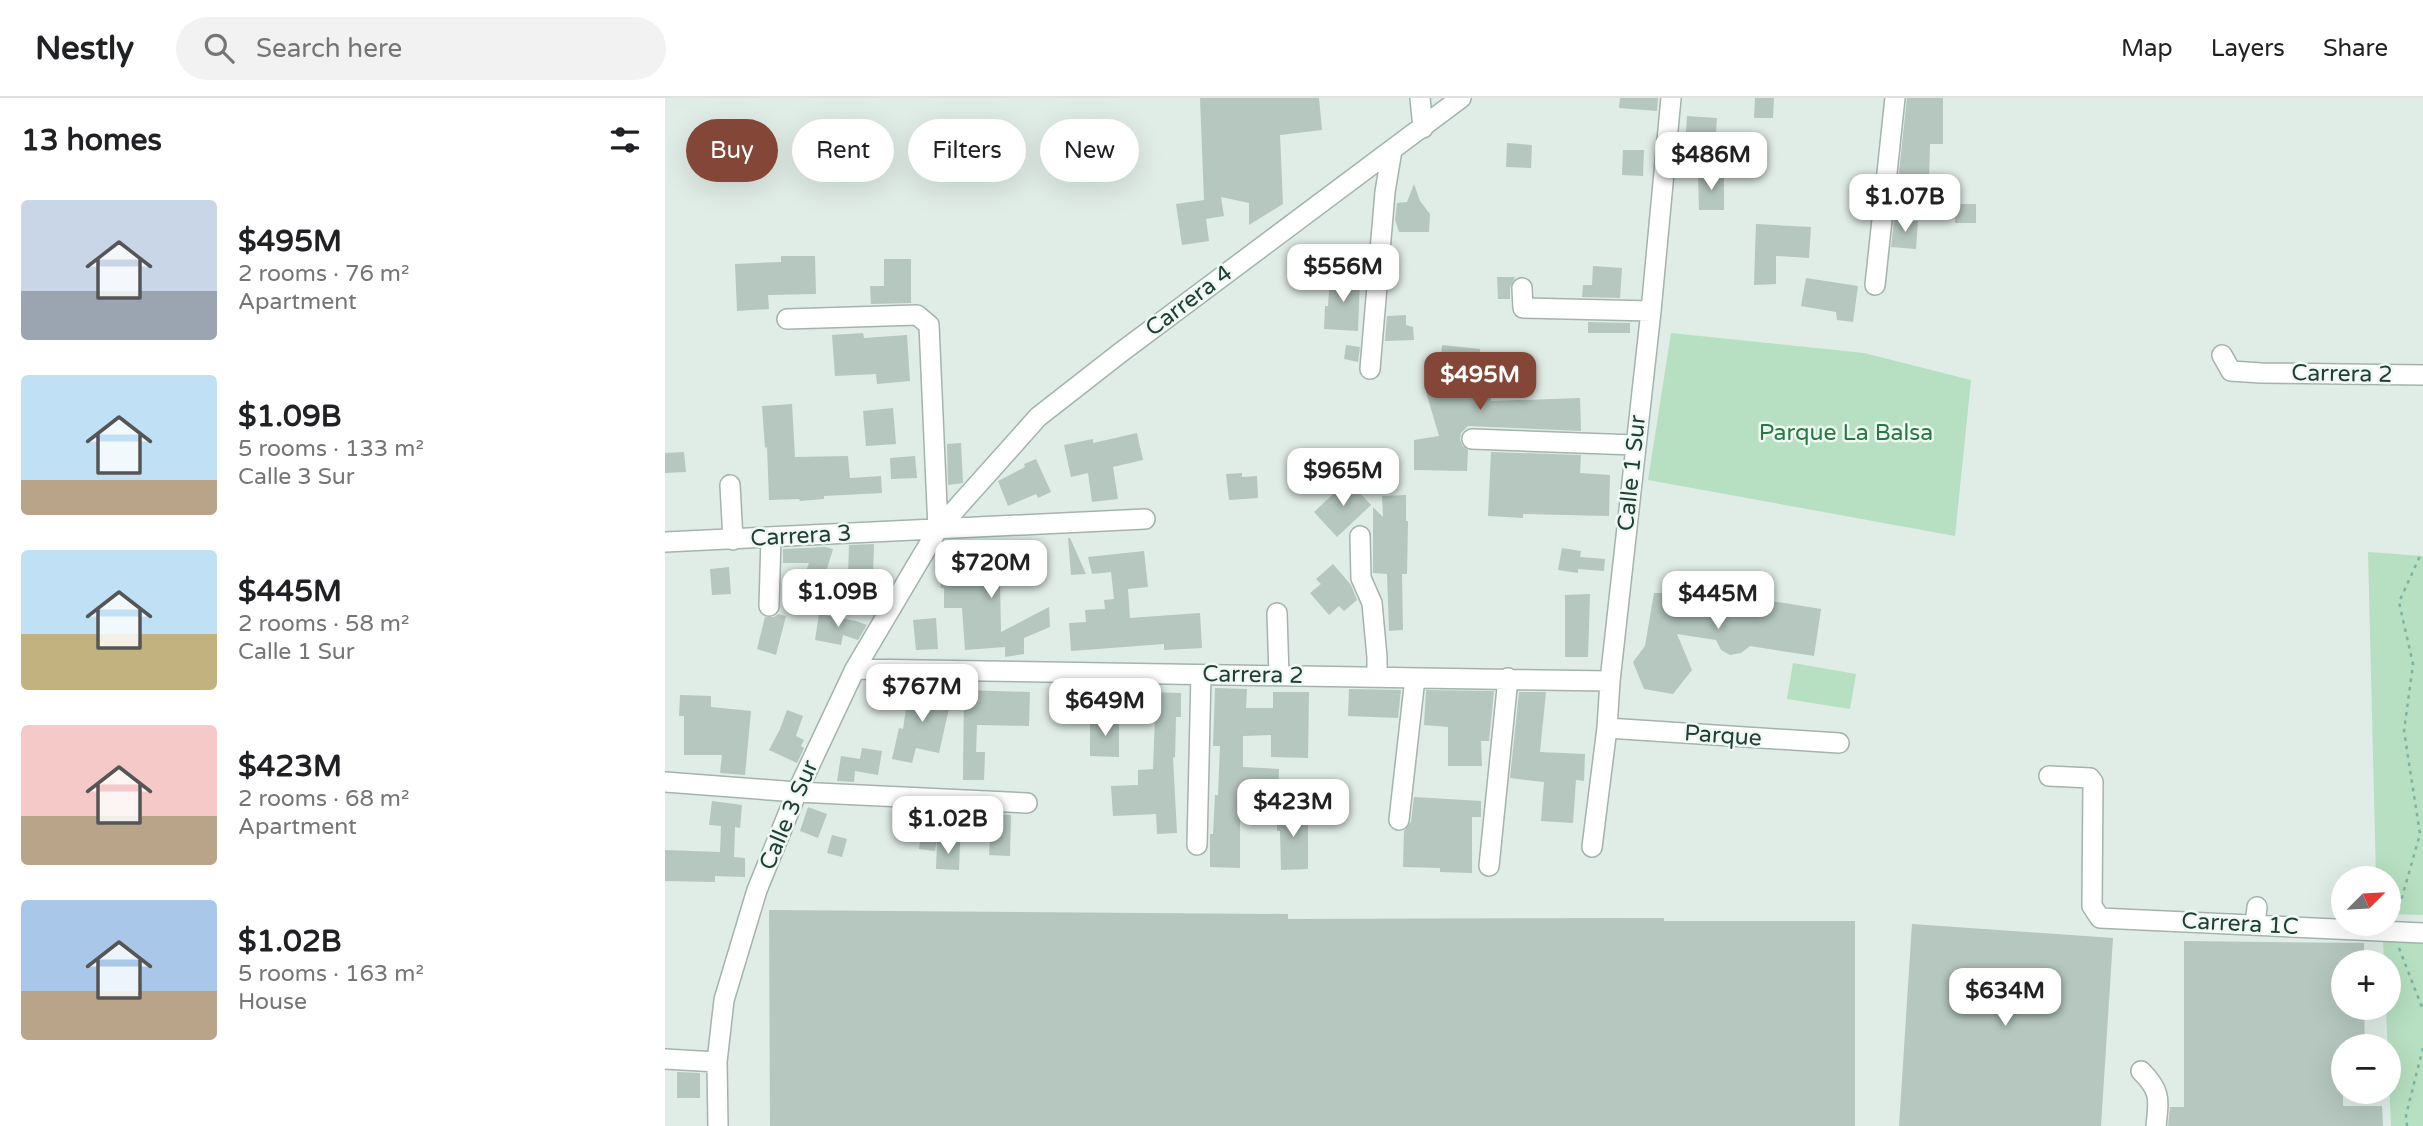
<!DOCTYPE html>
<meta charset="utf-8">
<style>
:root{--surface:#fff;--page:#f2f2f2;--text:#202124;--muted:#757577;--line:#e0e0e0;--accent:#844636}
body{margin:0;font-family:"Varela Round",sans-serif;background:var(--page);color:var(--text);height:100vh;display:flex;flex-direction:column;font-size:26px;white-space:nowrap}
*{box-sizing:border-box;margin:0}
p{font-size:23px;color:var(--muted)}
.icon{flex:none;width:38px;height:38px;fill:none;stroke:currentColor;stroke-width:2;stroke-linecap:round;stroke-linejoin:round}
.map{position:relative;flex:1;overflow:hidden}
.sheet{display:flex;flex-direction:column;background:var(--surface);width:665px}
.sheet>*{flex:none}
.hud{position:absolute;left:21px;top:21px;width:665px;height:63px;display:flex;gap:14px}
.needle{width:46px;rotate:66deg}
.controls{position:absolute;left:1666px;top:768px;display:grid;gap:14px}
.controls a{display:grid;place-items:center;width:70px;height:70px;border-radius:50%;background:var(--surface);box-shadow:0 7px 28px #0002;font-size:35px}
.price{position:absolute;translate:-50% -60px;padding:0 16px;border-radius:14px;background:#fff;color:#222;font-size:23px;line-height:46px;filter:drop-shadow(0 2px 4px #0008)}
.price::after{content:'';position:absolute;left:50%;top:42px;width:21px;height:16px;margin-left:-10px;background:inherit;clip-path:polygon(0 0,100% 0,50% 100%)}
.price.current{background:var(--accent);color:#fff}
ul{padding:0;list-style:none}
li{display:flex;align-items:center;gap:21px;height:175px;padding:0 21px}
li span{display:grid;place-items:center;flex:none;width:196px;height:140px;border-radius:7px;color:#555}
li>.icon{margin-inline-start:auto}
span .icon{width:84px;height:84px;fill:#fffc;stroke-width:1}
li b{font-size:30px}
h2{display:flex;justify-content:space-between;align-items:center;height:84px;padding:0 21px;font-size:30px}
.chip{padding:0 24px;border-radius:32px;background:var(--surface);box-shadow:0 7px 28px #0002;font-size:24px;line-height:63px}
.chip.current{background:var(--accent);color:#fff}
header{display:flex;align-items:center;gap:42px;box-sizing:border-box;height:98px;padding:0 35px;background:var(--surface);border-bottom:2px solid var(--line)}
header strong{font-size:33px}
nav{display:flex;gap:38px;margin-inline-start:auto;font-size:24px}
.search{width:490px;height:63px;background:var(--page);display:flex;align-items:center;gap:18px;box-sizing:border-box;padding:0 24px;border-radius:38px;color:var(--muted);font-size:26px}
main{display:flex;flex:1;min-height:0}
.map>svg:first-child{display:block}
.green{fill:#b6e0c1}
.building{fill:#b5c7bf}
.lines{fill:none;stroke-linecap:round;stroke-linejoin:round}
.minor-casing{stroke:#a2b4ad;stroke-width:22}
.path{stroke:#7db3a1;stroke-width:2.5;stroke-dasharray:3.5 5;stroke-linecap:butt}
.minor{stroke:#fff;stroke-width:19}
.labels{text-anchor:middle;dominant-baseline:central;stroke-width:5;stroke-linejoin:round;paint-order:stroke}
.street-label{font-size:23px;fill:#1f3e35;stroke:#f0f8f4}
.park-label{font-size:23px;fill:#257944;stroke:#f0f8f4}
</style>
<header>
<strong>Nestly</strong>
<div class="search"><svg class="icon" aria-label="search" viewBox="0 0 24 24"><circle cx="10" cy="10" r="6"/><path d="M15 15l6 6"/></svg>Search here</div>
<nav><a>Map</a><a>Layers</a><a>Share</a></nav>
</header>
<main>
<section class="sheet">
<h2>13 homes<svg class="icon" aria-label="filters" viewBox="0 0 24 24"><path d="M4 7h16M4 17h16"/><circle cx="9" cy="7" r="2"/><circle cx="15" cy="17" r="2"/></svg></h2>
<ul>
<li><span style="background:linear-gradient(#c9d6e8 65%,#9aa5b1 0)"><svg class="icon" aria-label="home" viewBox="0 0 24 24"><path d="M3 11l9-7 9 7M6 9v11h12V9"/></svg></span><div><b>$495M</b><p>2 rooms · 76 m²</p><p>Apartment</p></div></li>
<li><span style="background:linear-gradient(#bfe0f5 75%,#b9a48a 0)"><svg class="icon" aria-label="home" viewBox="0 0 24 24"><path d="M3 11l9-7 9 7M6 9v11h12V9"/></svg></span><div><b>$1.09B</b><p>5 rooms · 133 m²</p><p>Calle 3 Sur</p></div></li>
<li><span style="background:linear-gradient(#bfe0f5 60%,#c2b280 0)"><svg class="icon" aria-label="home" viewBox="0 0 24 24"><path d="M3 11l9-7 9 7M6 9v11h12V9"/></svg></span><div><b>$445M</b><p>2 rooms · 58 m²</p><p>Calle 1 Sur</p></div></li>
<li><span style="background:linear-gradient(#f6c9c9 65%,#b9a48a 0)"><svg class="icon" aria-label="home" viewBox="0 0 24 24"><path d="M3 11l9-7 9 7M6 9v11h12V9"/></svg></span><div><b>$423M</b><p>2 rooms · 68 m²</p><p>Apartment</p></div></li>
<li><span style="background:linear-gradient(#a9c7e8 65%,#b9a48a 0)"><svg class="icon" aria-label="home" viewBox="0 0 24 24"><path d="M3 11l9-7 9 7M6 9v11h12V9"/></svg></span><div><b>$1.02B</b><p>5 rooms · 163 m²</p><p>House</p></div></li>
</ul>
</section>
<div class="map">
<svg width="1758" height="1028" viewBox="0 0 1758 1028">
<rect width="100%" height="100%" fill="#e0ece6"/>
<path class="green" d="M1006,235L1199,255L1306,282L1290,438L983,382Z
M1703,454L1758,458V817L1724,816V780H1711Z
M1128,565L1191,576L1185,611L1122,601Z
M1718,842L1758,846V1028H1726L1721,910H1724V864H1719Z"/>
<path class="building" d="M535,0H654L657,32L615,37L618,106L584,127V105L556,99L559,118L541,121L544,143L517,147L511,106L539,102Z
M955,0H993L992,13L954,10Z
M1090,0H1109L1108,20H1089Z
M1242,0H1278V46H1265L1264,84L1233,83Z
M1022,18L1052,20L1050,49L1020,47Z
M842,45L867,47L866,70L841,69Z
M958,52H979L978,78L957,77Z
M1033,77H1059V112H1034Z
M749,86L755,103L765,116L764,134H734L730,122L732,105L742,104Z
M1289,106H1311V125H1290Z
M1229,122L1253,123L1251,151L1226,149Z
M1091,126L1146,129L1144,160L1111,158V186L1089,187Z
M116,158H150L151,196L103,197L104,211L72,213L70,166L116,164Z
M219,161H246V205L206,206L205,188H219Z
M928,168L957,170L955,200L917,199L918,187H927Z
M665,178L695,179L693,233L659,231L660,208H663Z
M832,179H850L845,190V201H833Z
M1141,180L1193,188L1188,224L1172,222L1171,214L1136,208Z
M741,217V227L748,229L749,242L720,243L722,218Z
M923,224L965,225V235H923Z
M198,235L199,240L242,237L245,283L212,286L211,276L170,278L167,237Z
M681,247L695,249L693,264L679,261Z
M777,247L815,251L812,295H826V303L915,300L916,333L803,328L796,335L795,341L797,347L803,352L802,373L749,372V342L774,338L761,294H773Z
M127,306L130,359L183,358L185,380L216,378L217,395L159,398V401L135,403L134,401L104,402L102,349L100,350L97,308Z
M228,310L231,346L201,348L198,313Z
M472,335L478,362L448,369L453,401L427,404L423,375L406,379L399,347L428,341V345Z
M296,345L298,385L283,387L282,346Z
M19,354L21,374L0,375V355Z
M826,354L916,357L915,375L945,377L944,418L858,416V420L823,418Z
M250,358L252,380L226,381L225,360Z
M371,361L386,394L373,400L371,396L343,408L333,383L360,369L359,366Z
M577,375V379L592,378L593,400L564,402L561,376Z
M683,382L706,407L672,439L649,414Z
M741,397V423H743L742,476H737L738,532L724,533L722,476L708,475V409L718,419L717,398Z
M403,440H405L421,476L406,477Z
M209,446L208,478L183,477L184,447Z
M326,448L328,466L375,461L378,483L335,488L336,534L384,509L385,529L359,540V556L340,559V549L300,552L297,510H279V490H276L275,477L296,476L293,451Z
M160,449L168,451L157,487L138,481L144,465H118V451Z
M897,450L916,453L915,459L940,461L939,473L913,471V475L893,472Z
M479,453L483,489L463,491L465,520L535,515L537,550L499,552V546L406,553L404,525L421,524L420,512L440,511L439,502L449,501L446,474L427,476L423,459Z
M668,466L686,487L692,502L679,513L674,508L664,517L645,495L656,486L651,481Z
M64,469L66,496L47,497L45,471Z
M1013,488L1156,511L1149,558L1085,548L1076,555L1065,557L1056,552L1051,542L1012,536L1027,572L1008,596L979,591L968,564L980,548L989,495H1012Z
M925,496L923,559H900V497Z
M113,516L121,518L111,557L92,551L100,519H109Z
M154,516L191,523L202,527L193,542L178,537L176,547L150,542Z
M271,520L273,551L251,552L248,522Z
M550,590L582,591L581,610H608V594H644L643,660L606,659V637L578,638V669L614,671L613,697L583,695L582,720H575V770L545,769V736H548L550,697H553L555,648H548Z
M244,591L287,597L274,655L251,650L247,665L227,661L234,630L238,631Z
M684,591L736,592L733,620L683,618Z
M299,592L365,594L364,628L312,627L311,654H320L319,682H298Z
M761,592L829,593L824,643H816L817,668H783V629L759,627Z
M483,594L516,595V619H511L510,660L508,659L512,735L492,736L491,716L448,718L446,688L473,687V672L488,671L490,619L483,618Z
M854,594H881L875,654L920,656L919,683L911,682L908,725L876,723L879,684L845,680Z
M15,597L46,598V609L86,613L80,677L55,675L57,657H19V618H14Z
M122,612L138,618L131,638L139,642L136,648L139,650L132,665L104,652L115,631Z
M425,620L454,621V659L425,658Z
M197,650L217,653L213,677L190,673L189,684L172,683L176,658L195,661Z
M749,699L816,703V719H807V775L775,774V770L738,769L739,733L746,724Z
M47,703L77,707L75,730L70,729L69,759L80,760V779L50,778V784L0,783V752L55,754L56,728L44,727Z
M612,708H633V722H643V771L616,772L615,733H612Z
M143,709L162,716L153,740L135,733Z
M302,714L346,717L345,758L324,757L325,741L301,740Z
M233,717L275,723L270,753L254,751L256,737L230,732Z
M167,737L182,741L177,759L162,755Z
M272,743L295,744L294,772L271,771Z
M104,812L623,816V821L999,820V823H1190V1028H105Z
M1247,826L1448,840L1436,1028H1234Z
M1519,843L1699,845V864H1678V910H1699L1700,948H1678V1008H1717L1718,1028H1503L1505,1009H1519Z
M12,974L35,975V1000H12Z"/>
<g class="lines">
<defs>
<path id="minor" d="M755,0L758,30
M1210,187L1230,0
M857,190L858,210L986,213
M122,221L252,217L264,227L273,431
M1557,257L1566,273L1596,275L1758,277
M705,271L720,94L727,52
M807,341L970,347
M65,387L68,442
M695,438L696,480L707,505L712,559V579
M0,444L480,421
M104,508L106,440
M612,515L614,578
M190,571L945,583
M942,630L1174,645
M1384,678L1425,680L1428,684L1427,808L1435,820L1758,835
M0,684L132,694L362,705
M734,722L750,580
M532,747L536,577
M927,749L942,630L945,583L986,213L1006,0
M824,768L843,580
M1590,827L1592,809
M0,961L52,964
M1476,973C1496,993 1494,1001 1491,1028
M53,1028L52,964L59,902L92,792L132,694L190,571L273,431L373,319L455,255L796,0"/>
</defs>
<use href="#minor" class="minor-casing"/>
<path class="path" d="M1732,817L1755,736L1739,633L1748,566L1734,504L1755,458
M1734,850L1758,912
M1742,1028L1741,1017L1758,950"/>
<use href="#minor" class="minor"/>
</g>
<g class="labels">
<g class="street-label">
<text transform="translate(524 203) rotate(-37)">Carrera 4</text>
<text transform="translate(1677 276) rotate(1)">Carrera 2</text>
<text transform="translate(967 375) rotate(-84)">Calle 1 Sur</text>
<text transform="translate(136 438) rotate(-3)">Carrera 3</text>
<text transform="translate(588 577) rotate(1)">Carrera 2</text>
<text transform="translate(1058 638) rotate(4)">Parque</text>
<text transform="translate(124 717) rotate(-67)">Calle 3 Sur</text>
<text transform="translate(1575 826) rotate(3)">Carrera 1C</text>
</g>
<g class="park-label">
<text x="1181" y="335">Parque La Balsa</text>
</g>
</g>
</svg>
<div class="controls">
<a><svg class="needle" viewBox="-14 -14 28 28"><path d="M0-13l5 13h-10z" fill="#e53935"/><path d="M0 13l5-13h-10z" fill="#757577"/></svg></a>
<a>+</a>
<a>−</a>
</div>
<b class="price" style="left:1046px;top:94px">$486M</b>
<b class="price" style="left:1240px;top:136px">$1.07B</b>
<b class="price" style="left:678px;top:206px">$556M</b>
<b class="price current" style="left:815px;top:314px">$495M</b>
<b class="price" style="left:678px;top:410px">$965M</b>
<b class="price" style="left:326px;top:502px">$720M</b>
<b class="price" style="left:173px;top:531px">$1.09B</b>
<b class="price" style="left:1053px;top:533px">$445M</b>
<b class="price" style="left:257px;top:626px">$767M</b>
<b class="price" style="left:440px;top:640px">$649M</b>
<b class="price" style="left:628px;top:741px">$423M</b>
<b class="price" style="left:283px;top:758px">$1.02B</b>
<b class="price" style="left:1340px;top:930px">$634M</b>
<div class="hud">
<a class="chip current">Buy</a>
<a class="chip">Rent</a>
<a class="chip">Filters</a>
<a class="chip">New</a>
</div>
</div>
</main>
